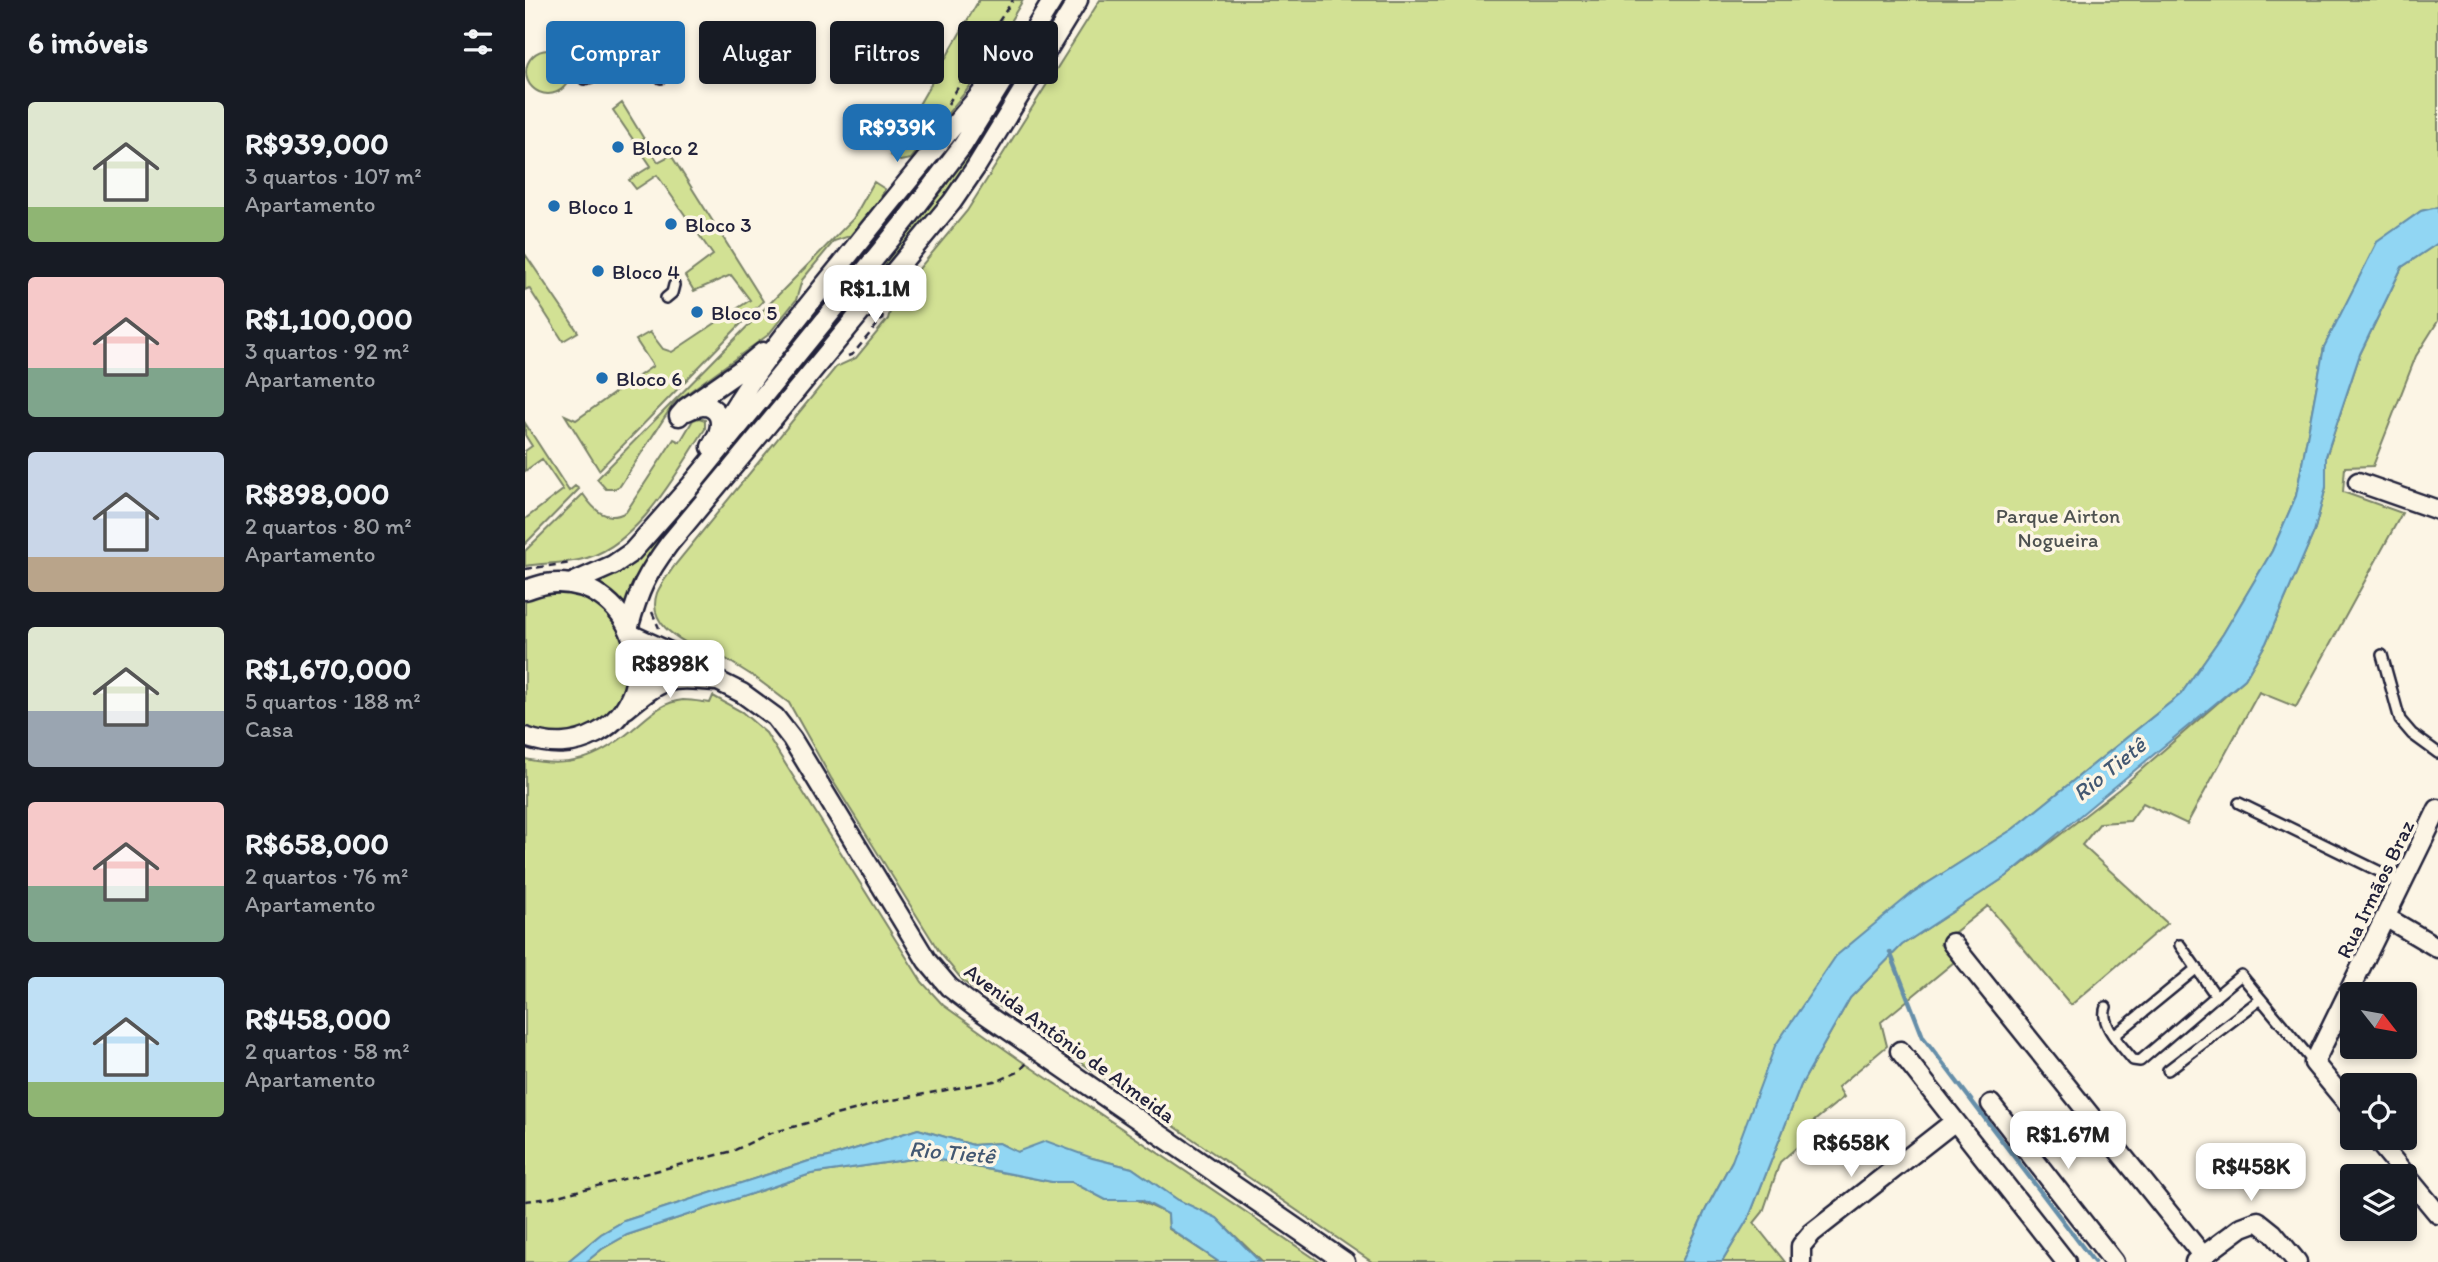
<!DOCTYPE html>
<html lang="pt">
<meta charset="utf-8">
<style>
:root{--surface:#171b24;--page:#20242c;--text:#f1f3f6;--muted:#9ea1a6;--accent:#1f6fb2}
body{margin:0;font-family:Itim,sans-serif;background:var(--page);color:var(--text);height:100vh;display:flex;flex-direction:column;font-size:26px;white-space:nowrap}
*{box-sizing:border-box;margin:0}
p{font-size:23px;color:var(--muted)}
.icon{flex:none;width:38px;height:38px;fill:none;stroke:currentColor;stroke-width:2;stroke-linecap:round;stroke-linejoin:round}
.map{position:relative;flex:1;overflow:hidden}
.details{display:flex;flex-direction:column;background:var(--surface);width:525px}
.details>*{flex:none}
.top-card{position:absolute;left:21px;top:21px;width:665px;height:63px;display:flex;gap:14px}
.needle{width:46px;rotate:121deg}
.tools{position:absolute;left:1815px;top:982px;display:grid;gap:14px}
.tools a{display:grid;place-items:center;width:77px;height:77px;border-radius:7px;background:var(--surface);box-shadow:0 4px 10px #0003;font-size:35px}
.price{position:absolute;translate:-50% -60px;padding:0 16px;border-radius:14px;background:#fff;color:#222;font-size:23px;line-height:46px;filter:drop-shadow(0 2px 4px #0008)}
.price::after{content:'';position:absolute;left:50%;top:42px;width:21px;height:16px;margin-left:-10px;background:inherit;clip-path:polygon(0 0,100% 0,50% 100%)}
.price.selected{background:var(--accent);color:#fff}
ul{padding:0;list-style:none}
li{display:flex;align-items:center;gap:21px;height:175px;padding:0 28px}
li span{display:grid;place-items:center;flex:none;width:196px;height:140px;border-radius:7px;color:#555}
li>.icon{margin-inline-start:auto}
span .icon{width:84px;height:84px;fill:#fffc;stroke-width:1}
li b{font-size:30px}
h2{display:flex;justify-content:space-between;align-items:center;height:84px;padding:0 28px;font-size:30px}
.pill{padding:0 24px;border-radius:7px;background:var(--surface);box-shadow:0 4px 10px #0003;font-size:24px;line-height:63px}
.pill.selected{background:var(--accent);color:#fff}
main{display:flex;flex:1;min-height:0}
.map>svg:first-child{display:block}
.green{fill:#d2e194;stroke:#7a8268;stroke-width:2}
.water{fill:#91d6f3;stroke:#658ea9;stroke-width:2}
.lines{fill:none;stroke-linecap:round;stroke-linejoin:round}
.stream{stroke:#658ea9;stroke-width:4.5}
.lane-casing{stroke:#22223b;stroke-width:14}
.street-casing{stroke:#22223b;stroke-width:23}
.path{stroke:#22223b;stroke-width:2.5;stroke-dasharray:7 5;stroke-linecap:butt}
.lane{stroke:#fcf5e5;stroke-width:9}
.street{stroke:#fcf5e5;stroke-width:18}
.poi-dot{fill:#1f6fb2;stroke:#fcf5e5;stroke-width:2.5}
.labels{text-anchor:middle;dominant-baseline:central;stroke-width:7;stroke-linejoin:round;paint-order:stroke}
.poi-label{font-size:21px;fill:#22223b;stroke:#fcf5e5;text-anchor:start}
.park-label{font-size:21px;fill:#4e5251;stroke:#fcf5e5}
.street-label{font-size:21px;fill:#22223b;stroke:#fcf5e5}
.water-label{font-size:23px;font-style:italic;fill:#435872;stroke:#fcf5e5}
</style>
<main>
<section class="details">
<h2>6 imóveis<svg class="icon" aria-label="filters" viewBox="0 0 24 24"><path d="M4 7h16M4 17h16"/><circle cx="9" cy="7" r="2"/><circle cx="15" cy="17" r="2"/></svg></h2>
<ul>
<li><span style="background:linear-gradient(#dfe7d0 75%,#8fb573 0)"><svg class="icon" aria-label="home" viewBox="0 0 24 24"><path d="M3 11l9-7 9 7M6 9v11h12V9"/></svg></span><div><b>R$939,000</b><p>3 quartos · 107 m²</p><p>Apartamento</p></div></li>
<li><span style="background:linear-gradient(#f6c9c9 65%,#7fa58c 0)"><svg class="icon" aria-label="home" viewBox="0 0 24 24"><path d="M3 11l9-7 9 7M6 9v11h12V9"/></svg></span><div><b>R$1,100,000</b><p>3 quartos · 92 m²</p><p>Apartamento</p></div></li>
<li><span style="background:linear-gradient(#c9d6e8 75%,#b9a48a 0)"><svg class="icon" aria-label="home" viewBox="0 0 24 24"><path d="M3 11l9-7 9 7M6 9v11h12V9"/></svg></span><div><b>R$898,000</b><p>2 quartos · 80 m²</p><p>Apartamento</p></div></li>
<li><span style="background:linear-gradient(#dfe7d0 60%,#9aa5b1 0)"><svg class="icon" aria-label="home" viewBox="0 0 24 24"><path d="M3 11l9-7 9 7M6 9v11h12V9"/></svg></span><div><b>R$1,670,000</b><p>5 quartos · 188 m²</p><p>Casa</p></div></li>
<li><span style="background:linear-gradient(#f6c9c9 60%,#7fa58c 0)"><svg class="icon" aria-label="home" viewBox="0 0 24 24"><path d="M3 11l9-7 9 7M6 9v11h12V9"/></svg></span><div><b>R$658,000</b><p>2 quartos · 76 m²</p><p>Apartamento</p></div></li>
<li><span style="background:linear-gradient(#bfe0f5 75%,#8fb573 0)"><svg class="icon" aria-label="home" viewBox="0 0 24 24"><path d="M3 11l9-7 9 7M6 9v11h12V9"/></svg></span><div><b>R$458,000</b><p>2 quartos · 58 m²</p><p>Apartamento</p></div></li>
</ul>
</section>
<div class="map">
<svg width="1913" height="1262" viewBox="0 0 1913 1262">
<rect width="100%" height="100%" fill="#fcf5e5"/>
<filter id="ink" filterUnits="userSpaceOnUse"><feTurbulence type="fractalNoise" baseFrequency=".0143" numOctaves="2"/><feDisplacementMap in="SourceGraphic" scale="14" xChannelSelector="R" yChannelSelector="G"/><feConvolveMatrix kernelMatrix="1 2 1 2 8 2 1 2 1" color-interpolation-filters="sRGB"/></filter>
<g filter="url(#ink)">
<path class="green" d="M454,0H498L486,20L481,42L386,159L375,161L365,155Z
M538,0H545L423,195L119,565L109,581L105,613L78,588L66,582L93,572L120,551L418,190Z
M575,0H1913V207L1896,211L1852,243L1799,347L1771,496L1747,551L1698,634L1656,694L1488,829L1387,893L1207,1161L1181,1209L1157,1262H847L439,982L415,953L306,778L264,703L231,678L185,649L180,653C158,641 121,626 132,593C136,583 144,574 150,565L311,367L331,358L363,319L368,300L442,211Z
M1 72a22 22 0 1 1 44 0a22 22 0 1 1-44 0Z
M97,103L133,162L146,155L238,301L74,470L40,415L51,420L128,366L111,340L125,332L138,349L147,352L225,300L206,275L169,291L160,276L188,255L132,175L111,189L104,180L126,166L88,110Z
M349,182L360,189L355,199L325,236L309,241L277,280L271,300L243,335L149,403L95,486L89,489H81L72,479L328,219Z
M1913,243V321L1891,356L1848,466L1820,467L1818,492L1877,513L1771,707L1734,692L1662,824L1618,803L1605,821L1575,823L1557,845L1642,923L1546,1005L1463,906L1415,944L1429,962L1356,1022L1362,1046L1313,1087L1319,1097L1283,1126L1287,1134L1255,1162L1238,1212L1229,1223L1260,1262H1197L1224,1217L1276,1085L1325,998L1377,945L1482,876L1594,789L1720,679L1741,643L1789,532L1801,487V457L1835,354L1877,267Z
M0,254L53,332L38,341L4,288L0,290Z
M174,418L180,420V429C151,474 111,549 54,560C36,564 18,563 0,566V551L58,494C69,510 81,523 101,512L149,439L155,442L168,420Z
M0,423L44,491L50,486L54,489L0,544V519L38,490L17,459L0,471V451L7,446L0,435Z
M40,588C50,592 66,595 75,602C79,605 82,610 85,614C90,619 96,625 99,631C123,693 62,759 0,727V596Z
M188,696L217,712L241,733L397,982L418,1005L495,1060L795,1262H737L692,1218L653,1200L607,1168L567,1158L492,1152L474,1143L448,1145L393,1129L304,1157L284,1161L99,1221L76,1234L42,1262H0V759C44,769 72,759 107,730C123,717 136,702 158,700C167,700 177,702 185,703Z
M400,1157L527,1182H547L581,1200H613L643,1214L644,1229L694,1262H61L77,1249L102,1235L286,1174Z"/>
<path class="water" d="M1913,207V243L1877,267L1835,354L1801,456V487L1789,532L1741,643L1720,679L1482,876L1377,945L1325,998L1276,1085L1224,1217L1197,1262H1157L1181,1209L1207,1161L1250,1046L1311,956L1387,893L1488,829L1656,694L1698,634L1747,551L1771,496L1799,347L1852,242L1896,211Z
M393,1129L448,1145L474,1143L492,1152L521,1141L567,1158L607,1168L653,1200L692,1218L735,1262H694L644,1228L643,1214L617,1200H581L547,1182H527L400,1157L286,1174L102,1235L77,1249L61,1262H42L76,1234L99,1221L284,1161L304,1157Z"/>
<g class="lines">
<path class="stream" d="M1365,952L1398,1037L1569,1262"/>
<defs>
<path id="lane" d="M59,79L119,64L127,67L136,78
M141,298L147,293L149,285
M1857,655L1875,720L1887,734L1913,753
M1714,803L1878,883
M1691,996L1716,975L1789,1063
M1581,1007C1574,1024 1597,1046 1608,1060L1615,1061L1691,996L1655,945
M1589,1036L1672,968
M1643,1070L1736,999"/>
<path id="street" d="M162,411C182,399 201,410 193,434
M154,416L161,408L220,367L238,352
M186,447C222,379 271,320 319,261C369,198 419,136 472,75
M1833,482L1913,510
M45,584L88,565L107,552L166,485L381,220L438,145L528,0
M0,590C7,588 14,585 21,584C107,572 148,691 72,733C48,746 26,746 0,737
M104,626C114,590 121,575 144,544L427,202L451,167L553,0
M107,635L160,659L193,681L217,693L250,717L267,739L402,961L424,987L450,1007L820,1262
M101,709C139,678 141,677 190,681
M1862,918L1913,948
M1427,943L1678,1256
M1375,1051L1541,1262
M1466,1104L1589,1262
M1827,1109L1789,1063L1913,809
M1850,1138L1913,1214
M1276,1262V1246L1287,1233L1430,1121
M1670,1262L1717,1227L1733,1221L1748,1233L1772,1262"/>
</defs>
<use href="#lane" class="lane-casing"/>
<use href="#street" class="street-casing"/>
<path class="path" d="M423,104L462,39L488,0
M323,356L328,354L357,319L358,314
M0,569L47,563
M127,612L134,628
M173,648L200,651
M0,1201L25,1198L208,1151L243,1134L357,1102L475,1080L493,1072L503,1062"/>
<use href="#lane" class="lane"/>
<use href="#street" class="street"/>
</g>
</g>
<g class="poi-dot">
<circle cx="93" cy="147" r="7"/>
<circle cx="29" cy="206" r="7"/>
<circle cx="146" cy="224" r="7"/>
<circle cx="73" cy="271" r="7"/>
<circle cx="172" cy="312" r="7"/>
<circle cx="77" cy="378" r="7"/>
</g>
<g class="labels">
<g class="poi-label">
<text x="107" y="147">Bloco 2</text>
<text x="43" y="206">Bloco 1</text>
<text x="160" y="224">Bloco 3</text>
<text x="87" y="271">Bloco 4</text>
<text x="186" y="312">Bloco 5</text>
<text x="91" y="378">Bloco 6</text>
</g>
<g class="park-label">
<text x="1533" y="515">Parque Airton<tspan x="1533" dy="24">Nogueira</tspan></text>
</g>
<g class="street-label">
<text transform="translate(1850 889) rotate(-64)">Rua Irmãos Braz</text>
<text transform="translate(545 1043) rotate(36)">Avenida Antônio de Almeida</text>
</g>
<g class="water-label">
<text transform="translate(1584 769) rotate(-39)">Rio Tietê</text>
<text transform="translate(427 1152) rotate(5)">Rio Tietê</text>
</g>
</g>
</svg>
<div class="tools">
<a><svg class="needle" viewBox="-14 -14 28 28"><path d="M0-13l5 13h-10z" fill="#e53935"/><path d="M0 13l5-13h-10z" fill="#9ea1a6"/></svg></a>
<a><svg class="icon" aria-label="locate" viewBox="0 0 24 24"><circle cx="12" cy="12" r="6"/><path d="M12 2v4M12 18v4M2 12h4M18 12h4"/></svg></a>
<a><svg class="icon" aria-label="layers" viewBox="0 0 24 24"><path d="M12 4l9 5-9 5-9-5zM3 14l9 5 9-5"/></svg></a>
</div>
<b class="price selected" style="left:372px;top:164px">R$939K</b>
<b class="price" style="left:350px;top:325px">R$1.1M</b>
<b class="price" style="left:145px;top:700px">R$898K</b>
<b class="price" style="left:1543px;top:1171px">R$1.67M</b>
<b class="price" style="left:1326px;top:1179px">R$658K</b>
<b class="price" style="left:1726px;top:1203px">R$458K</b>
<div class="top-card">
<a class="pill selected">Comprar</a>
<a class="pill">Alugar</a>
<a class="pill">Filtros</a>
<a class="pill">Novo</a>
</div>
</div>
</main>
